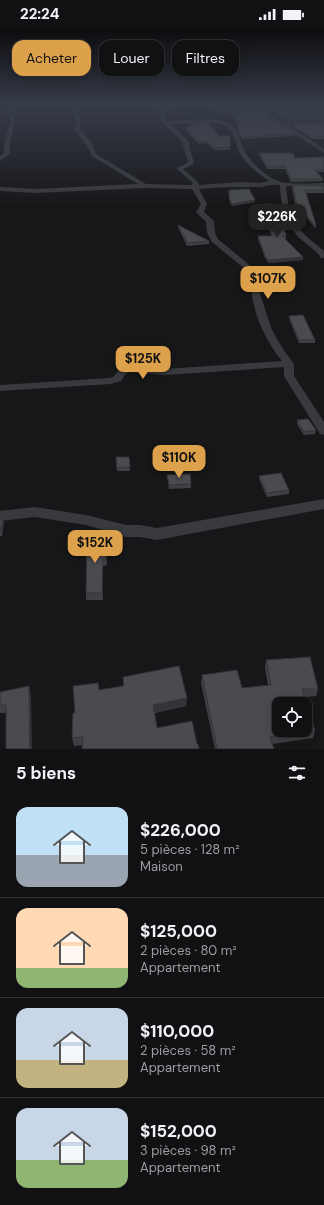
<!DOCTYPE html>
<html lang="fr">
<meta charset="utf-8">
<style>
:root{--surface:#111113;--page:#1e1f21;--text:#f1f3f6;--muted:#9c9da0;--line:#303133;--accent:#dda04b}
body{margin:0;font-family:"DM Sans",sans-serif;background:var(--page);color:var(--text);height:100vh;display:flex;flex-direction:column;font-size:15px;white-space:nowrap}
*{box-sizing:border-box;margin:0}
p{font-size:13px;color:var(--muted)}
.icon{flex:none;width:22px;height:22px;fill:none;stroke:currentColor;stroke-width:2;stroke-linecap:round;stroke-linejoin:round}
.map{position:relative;height:721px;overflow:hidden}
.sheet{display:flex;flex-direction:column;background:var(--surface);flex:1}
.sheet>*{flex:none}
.guide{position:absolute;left:12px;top:12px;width:300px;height:36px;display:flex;gap:8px}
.buttons{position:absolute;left:272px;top:669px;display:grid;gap:8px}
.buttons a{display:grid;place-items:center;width:40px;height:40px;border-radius:8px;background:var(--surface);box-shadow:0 2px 10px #0003,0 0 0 1px var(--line);font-size:20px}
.price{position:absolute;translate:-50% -34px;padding:0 9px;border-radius:8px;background:var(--accent);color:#111;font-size:13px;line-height:26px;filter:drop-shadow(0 1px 2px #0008)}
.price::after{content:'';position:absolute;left:50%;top:24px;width:12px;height:9px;margin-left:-6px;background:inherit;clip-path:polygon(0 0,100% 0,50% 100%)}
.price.active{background:#222;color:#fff}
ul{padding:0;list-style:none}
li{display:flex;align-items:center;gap:12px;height:100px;padding:0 16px}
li+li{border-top:1px solid var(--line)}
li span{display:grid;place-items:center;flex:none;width:112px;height:80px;border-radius:12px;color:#555}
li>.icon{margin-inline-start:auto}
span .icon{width:48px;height:48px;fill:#fffc;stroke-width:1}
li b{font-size:17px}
h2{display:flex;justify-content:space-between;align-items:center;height:48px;padding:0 16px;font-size:17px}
.pill{padding:0 14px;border-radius:12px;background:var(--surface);box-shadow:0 2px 10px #0003,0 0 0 1px var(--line);font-size:14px;line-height:36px}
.pill.active{background:var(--accent);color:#111}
.status{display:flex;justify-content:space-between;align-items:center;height:28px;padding:0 20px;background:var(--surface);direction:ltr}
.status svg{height:11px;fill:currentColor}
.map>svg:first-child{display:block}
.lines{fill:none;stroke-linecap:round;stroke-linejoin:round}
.path{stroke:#3f4144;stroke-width:1;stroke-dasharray:1 1.5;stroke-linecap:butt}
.minor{fill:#393a3d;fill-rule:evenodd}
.wall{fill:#3f4043}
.shaded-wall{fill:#333437}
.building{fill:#494b4e;stroke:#333437;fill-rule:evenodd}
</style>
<div class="status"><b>22:24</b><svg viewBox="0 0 49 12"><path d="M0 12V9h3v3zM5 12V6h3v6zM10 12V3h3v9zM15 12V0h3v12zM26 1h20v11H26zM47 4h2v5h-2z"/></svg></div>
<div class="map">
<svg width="324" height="721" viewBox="0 0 324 721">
<rect width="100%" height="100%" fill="#171719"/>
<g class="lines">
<path class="path" d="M16,79L67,82"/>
<path class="minor" d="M7,77H11L10,84L15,92L10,116V126L0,133V128L4,125V116L11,92L6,84Z
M70,77H74L81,94L80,101L93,117L96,126L146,156L192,157L193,155L176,140L188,135C187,127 183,122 183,114L161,93V84L150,77H156L163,81L174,77H181L165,84V92L167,93C184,93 210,88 226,94C240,99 240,116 247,127C254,137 267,149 278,153C289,157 311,155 324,155V159L286,158C289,194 297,201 324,223V230H321C317,223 309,218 303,213C285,197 281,180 280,157C272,155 266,159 258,159C238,159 219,159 199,161L207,176L204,184L214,193L215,205L218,211L259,245L261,254L260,266L272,302L283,321L294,336V348L324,394V407L320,406L284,348V339L165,347L130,344L125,347L121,353L111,356L0,363V357L110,350L113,349L121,340L129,338L165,341L282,333C267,314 256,292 252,268C251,260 253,253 251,246L212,214L207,205L206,194L196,184L201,176L192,161L145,160L35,165L0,163V159L35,161L138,156L92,128L87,118L74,101L77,94ZM212,95C239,97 231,113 243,130C250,139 260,147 269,153L260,155L240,154L199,157L198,154L183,141L194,136C193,128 189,122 189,114L171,96Z
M257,77H263L274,82V88L282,94H324V96H287L324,121V125L270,90V84Z
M291,77H315L313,78Z
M324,471V481L157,512L140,509H126L86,497L35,489L0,493V483L35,479L86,487L126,497H140L157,500Z"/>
</g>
<path class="wall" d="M278,77L313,78L324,77V93L282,92L276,87L274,79L279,78Z
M206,79L249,80L269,89L295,106V108L242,111L237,101V95L228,84L206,81Z
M292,96H324V111H312L292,98Z
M186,100L219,108H230V122H214L207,115L199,116L186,102Z
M259,125L295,130L324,129V144H317L323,151V153L291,154L285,141H267L259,127Z
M293,157L324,158V165H306L316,197V199L315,200L300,181H296L292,160Z
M229,162L255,174L232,178L229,172Z
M264,176L286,208V211H285L303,229V232L269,235L265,230L258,211V208H271L264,179Z
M178,197L209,213V216L187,218L178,199Z
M289,288L315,312V315H299L289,291Z
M297,392L316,402L315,406L304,407L297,396Z
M116,429H129L130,443H117Z
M167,447L191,456V460L169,461Z
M259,448L289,462V466L267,469L259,451Z
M0,491L4,494L2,508H0Z
M107,516V537L103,538V572H86V565Z
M266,632L318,661L316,668L305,669L315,703L313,710L272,716L274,721H215L201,655L202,647L242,660L268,657L265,640Z
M123,649L186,678L155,685L157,700L197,716L199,721L83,717L74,718L72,710L99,662L123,658Z
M0,664L31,667L6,685H0Z"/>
<path class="shaded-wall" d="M200,113H207V115L199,116Z
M255,172V174L232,178V176Z
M303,229V232L269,235V232Z
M3,491L4,494L2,508L1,504Z
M106,509L107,516V537L106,531Z
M103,531V572L102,565Z
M29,658L31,667L32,721H30Z
M187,670L186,678L153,685V677Z"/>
<path class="building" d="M208,77H249V80L262,79L269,83V89L295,106L242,109L237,99L238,93L228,82L206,79Z
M280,77L313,78L324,77V91H283L276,85L274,79L281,78Z
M195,95H208L219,108H230V119L214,120L207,113H200L186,100Z
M292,96H324V109H313Z
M259,125H293L295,130L324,129V142H315L323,151H291L285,138L267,139Z
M293,157L324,158V162H305L316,197L315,198L300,179H297Z
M249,161L255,172L232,176L229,169V162Z
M264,176H274L281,187L286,208H282L303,229L269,232L265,228L258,208H272Z
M178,197L209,213L188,215Z
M303,287L315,312H299L289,288Z
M308,391L316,402L304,404L297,392Z
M116,429H129L130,439L117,440Z
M281,445L289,462L267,465L259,448Z
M190,446L191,456L169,457L167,447Z
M0,491H3L1,504H0Z
M106,509V531H103L102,565H86L87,510Z
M310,629L318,661H302L315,703L270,709L274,721H217L202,647L237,642L242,660L271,657L266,632ZM279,676H305V702H279Z
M179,638L187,670L153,677L157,700L192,693L197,716H198L199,721H82L83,709L72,710L73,685H75L73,658L98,655L99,662L124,658L123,649Z
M29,658L30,721H6V677H0V664Z"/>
<linearGradient id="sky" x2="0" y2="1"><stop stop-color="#0d0d0e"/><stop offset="0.43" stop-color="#363c49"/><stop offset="1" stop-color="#363c49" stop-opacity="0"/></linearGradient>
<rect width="324" height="178" fill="url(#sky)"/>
</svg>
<div class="buttons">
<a><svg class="icon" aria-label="locate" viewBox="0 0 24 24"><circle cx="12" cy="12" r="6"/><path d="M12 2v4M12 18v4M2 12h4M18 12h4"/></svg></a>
</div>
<b class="price active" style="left:277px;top:210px">$226K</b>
<b class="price" style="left:268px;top:272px">$107K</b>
<b class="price" style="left:143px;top:352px">$125K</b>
<b class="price" style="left:179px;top:451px">$110K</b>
<b class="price" style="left:95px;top:536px">$152K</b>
<div class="guide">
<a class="pill active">Acheter</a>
<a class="pill">Louer</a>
<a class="pill">Filtres</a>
</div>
</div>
<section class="sheet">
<h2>5 biens<svg class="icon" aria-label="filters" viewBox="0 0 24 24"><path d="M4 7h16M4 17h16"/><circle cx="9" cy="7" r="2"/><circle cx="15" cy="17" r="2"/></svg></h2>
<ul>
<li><span style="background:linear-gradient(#bfe0f5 60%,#9aa5b1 0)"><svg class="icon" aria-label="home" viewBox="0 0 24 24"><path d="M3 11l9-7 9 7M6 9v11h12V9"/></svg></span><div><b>$226,000</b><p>5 pièces · 128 m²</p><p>Maison</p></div></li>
<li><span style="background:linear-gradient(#ffd9b3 75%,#8fb573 0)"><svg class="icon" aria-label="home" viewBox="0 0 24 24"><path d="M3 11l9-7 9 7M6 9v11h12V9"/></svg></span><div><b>$125,000</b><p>2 pièces · 80 m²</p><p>Appartement</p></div></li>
<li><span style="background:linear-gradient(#c9d6e8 65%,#c2b280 0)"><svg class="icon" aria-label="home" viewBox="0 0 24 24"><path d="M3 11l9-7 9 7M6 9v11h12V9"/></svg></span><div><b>$110,000</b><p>2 pièces · 58 m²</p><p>Appartement</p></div></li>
<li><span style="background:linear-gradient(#c9d6e8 65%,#8fb573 0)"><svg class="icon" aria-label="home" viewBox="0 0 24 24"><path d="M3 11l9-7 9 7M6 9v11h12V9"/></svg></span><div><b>$152,000</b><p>3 pièces · 98 m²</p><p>Appartement</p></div></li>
</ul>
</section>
